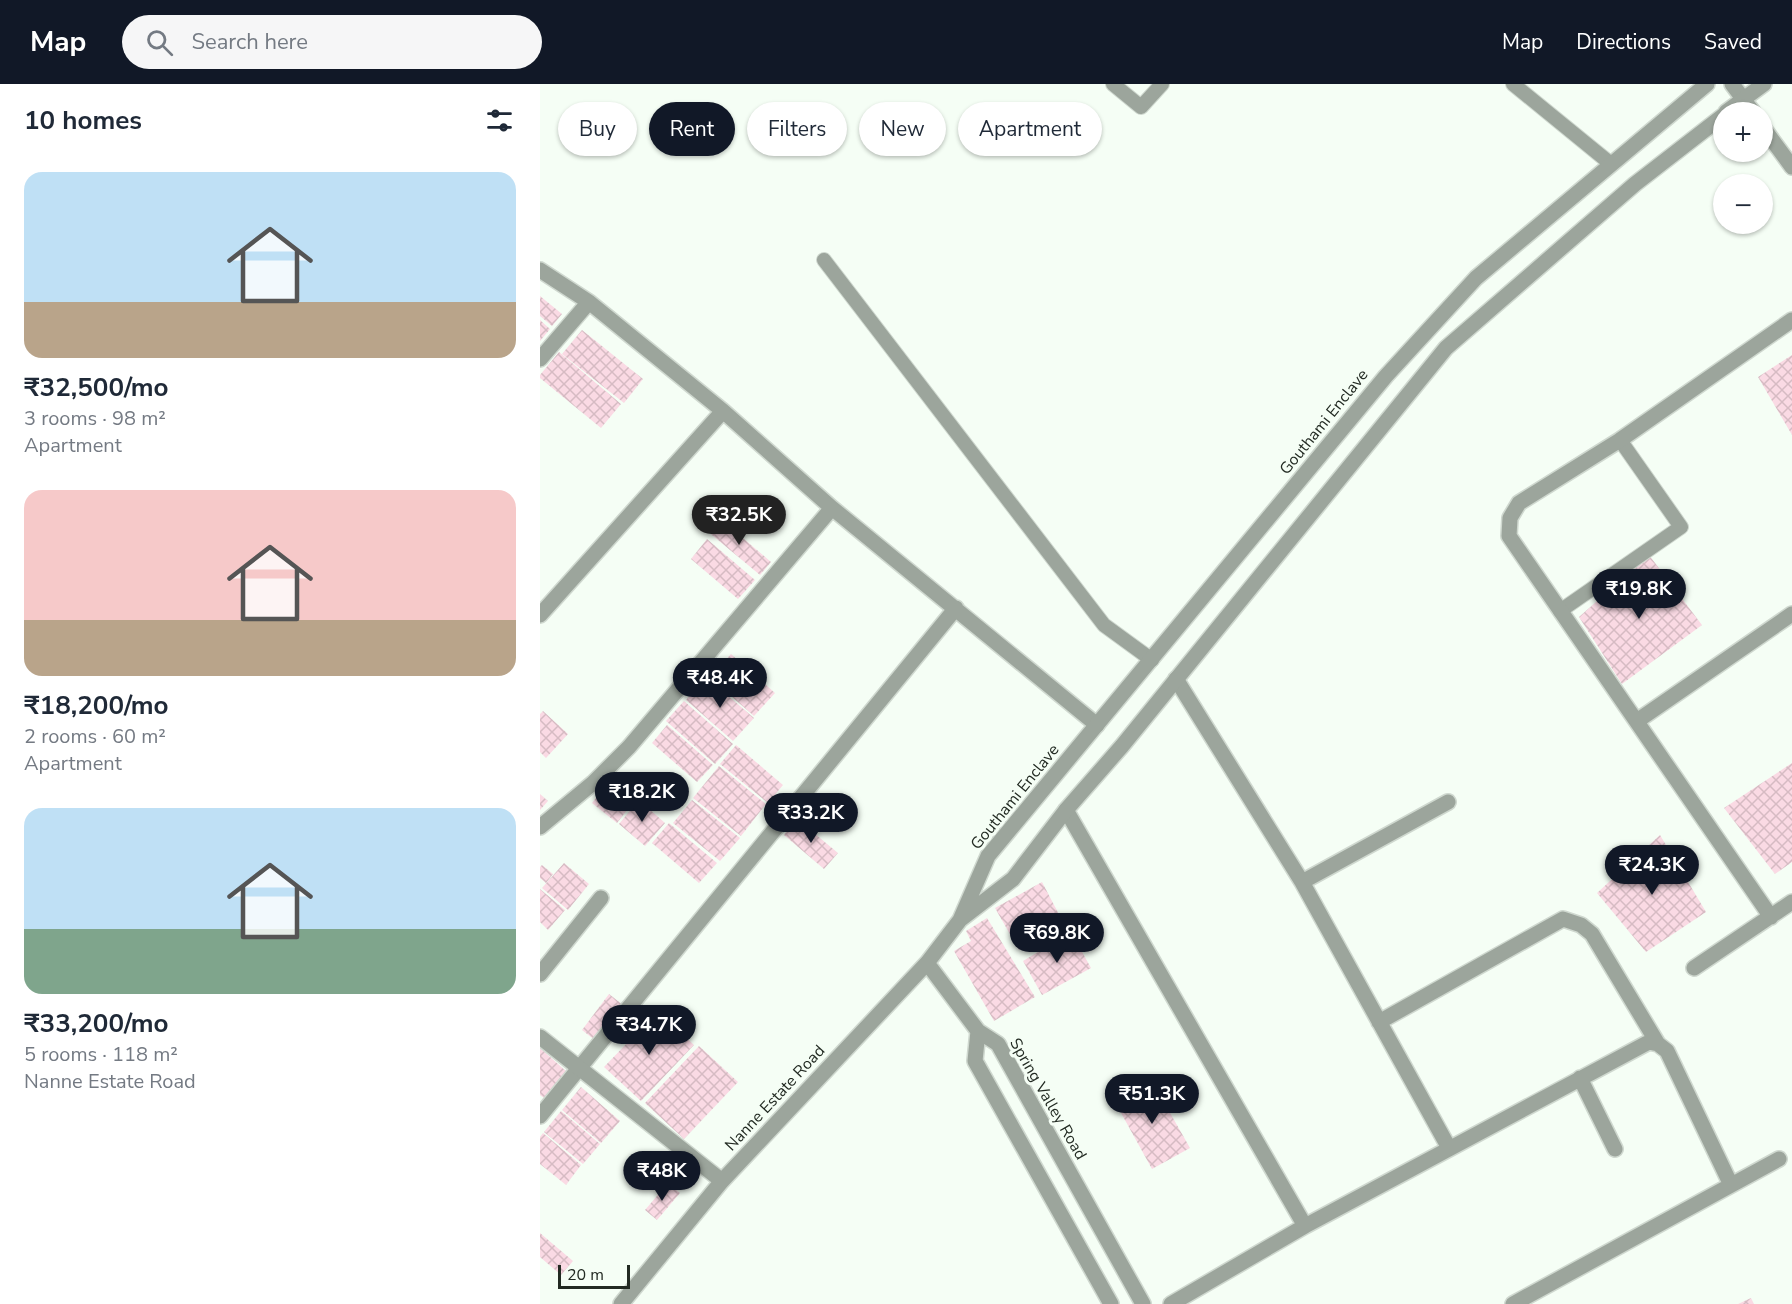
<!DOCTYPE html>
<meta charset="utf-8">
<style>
:root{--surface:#fff;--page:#f6f6f7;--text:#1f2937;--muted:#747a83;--accent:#111827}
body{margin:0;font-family:"Nunito Sans",sans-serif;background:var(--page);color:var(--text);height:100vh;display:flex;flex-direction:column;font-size:22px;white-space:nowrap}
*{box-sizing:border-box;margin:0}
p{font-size:20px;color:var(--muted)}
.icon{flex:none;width:33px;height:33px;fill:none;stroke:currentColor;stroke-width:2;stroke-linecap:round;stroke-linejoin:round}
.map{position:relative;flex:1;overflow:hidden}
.side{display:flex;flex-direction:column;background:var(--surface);width:540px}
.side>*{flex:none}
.guide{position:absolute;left:18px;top:18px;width:570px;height:54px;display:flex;gap:12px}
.tools{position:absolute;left:1173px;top:18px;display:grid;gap:12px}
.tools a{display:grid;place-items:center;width:60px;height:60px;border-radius:50%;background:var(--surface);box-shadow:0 2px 4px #0004;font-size:30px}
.scale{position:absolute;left:18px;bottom:15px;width:72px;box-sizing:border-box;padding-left:6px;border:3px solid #222a22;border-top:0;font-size:16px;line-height:21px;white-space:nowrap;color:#222a22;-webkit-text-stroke:4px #f5fef5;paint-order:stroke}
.price{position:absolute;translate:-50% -51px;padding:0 14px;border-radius:21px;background:var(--accent);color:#fff;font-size:20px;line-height:39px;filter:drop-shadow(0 2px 3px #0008)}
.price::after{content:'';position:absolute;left:50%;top:36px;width:18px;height:14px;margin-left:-9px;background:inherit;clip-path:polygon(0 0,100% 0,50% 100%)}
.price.on{background:#222;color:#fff}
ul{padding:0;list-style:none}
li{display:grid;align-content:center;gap:12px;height:318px;padding:0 24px}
li span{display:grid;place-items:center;height:186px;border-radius:18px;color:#555}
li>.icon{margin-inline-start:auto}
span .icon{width:108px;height:108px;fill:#fffc;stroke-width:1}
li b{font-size:26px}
h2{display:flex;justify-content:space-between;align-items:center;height:72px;padding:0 24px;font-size:26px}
.pill{padding:0 21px;border-radius:27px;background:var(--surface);box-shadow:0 2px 4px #0004;font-size:21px;line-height:54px}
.pill.on{background:var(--accent);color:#fff}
header{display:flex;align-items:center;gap:36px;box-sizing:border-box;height:84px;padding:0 30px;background:var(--accent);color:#fff}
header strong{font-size:28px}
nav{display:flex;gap:33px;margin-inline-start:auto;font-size:21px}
.search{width:420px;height:54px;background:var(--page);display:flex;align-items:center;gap:15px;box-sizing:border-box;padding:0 21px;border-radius:33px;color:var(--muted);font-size:22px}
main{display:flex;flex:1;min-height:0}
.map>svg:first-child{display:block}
.building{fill:url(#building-cross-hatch)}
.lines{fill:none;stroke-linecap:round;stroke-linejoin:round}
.service-casing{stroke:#cfd8cf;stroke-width:16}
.minor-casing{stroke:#cfd8cf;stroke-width:18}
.tertiary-casing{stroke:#cfd8cf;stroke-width:18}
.service{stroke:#9ca59c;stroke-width:14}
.minor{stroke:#9ca59c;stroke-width:15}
.tertiary{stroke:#9ca59c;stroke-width:15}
.labels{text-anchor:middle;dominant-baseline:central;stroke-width:6;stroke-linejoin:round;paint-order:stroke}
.street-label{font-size:16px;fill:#222a22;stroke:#f5fef5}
</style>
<header>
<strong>Map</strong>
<div class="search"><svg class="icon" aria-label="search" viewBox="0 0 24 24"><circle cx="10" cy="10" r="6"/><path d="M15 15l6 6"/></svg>Search here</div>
<nav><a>Map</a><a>Directions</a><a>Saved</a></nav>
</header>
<main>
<section class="side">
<h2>10 homes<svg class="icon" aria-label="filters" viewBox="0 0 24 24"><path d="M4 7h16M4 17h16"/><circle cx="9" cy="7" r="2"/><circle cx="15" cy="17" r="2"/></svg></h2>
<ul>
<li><span style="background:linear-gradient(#bfe0f5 70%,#b9a48a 0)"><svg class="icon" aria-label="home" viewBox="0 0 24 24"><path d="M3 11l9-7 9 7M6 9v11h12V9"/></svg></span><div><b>₹32,500/mo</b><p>3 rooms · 98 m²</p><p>Apartment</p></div></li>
<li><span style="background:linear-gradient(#f6c9c9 70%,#b9a48a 0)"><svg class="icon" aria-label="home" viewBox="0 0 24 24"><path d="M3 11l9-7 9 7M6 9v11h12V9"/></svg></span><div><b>₹18,200/mo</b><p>2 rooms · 60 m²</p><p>Apartment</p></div></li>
<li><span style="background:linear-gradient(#bfe0f5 65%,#7fa58c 0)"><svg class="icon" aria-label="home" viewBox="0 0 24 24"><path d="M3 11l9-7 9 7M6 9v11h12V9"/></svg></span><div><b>₹33,200/mo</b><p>5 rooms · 118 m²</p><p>Nanne Estate Road</p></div></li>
</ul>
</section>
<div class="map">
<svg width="1252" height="1220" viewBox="0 0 1252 1220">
<defs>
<pattern id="building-cross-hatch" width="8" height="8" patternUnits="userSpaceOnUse" patternTransform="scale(1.5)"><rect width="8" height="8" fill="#fadae4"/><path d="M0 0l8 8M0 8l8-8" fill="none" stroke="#d6bbc3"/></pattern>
</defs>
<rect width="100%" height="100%" fill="#f5fef5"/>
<path class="building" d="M0,212L22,230L12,242L0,232Z
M0,236L10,245L0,257Z
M42,246L103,295L84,319L22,270Z
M19,268L81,320L61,344L0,294V291Z
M1252,271V351L1218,293Z
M178,433L231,478L220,491L166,446Z
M167,455L215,496L198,515L151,475Z
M1109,471L1162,541L1082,600L1039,533Z
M191,570L235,609L214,632L170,594Z
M166,593L214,634L193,657L146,616Z
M144,617L193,660L175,680L126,637Z
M3,627L28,650L6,674L0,668V630Z
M127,641L173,681L157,698L112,659Z
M196,661L243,701L228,719L180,680Z
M1252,679V778L1235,790L1184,724Z
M179,682L226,720L201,752L153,714Z
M73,692L98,712L77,739L52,719Z
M0,710L8,717L0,726Z
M99,716L125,739L105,762L79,740Z
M152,716L200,754L180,777L133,739Z
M257,735L298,769L284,785L244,751Z
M129,739L177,779L159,799L112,759Z
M1120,751L1166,828L1106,868L1057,809Z
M24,779L49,800L28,826L2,804Z
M2,781L13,790L6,799L0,794V783Z
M502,798L524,840L479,866L455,824Z
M0,805L25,826L8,846L0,838Z
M447,834L495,913L454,937L414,867L431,857L426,847Z
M531,848L551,884L502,911L483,877Z
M69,910L83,921L56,957L42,946Z
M118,927L154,961L101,1017L64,983Z
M159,962L198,998L144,1055L105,1019Z
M0,964L27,988L4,1014L0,1011Z
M612,997L650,1064L612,1085L575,1018Z
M41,1003L80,1037L61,1059L22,1026Z
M21,1027L60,1060L43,1080L4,1048Z
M3,1049L41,1081L26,1101L0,1080V1053Z
M128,1099L140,1109L117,1136L105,1126Z
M0,1149L33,1177L21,1191L0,1173Z
M1211,1214L1214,1220H1198Z"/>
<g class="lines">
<defs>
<path id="service" d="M573,0L601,23L622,0
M973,0L1071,80
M284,176L564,541L612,576
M1020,527L1141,443L1080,356"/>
<path id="minor" d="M1192,0L1213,28
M1222,42L1252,83
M0,186L49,218L183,327L292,424L557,641
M0,275L49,218
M0,531L183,327
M636,595L762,798L909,1064
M1097,637L1252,530
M526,726L765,1142
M0,743L53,699L89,663L292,424
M762,798L908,718
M1231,833L969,452L970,434L979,419L1080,356L1252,236
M1154,884L1252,818
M0,890L61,814
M839,938L1023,835L1041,841L1052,850L1118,960
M1040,994L1075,1065
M0,1032L416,524
M631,1220L765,1142L1109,958L1118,960L1127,967L1191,1101
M973,1220L1239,1075"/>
<path id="tertiary" d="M1186,28L1224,0
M421,835L473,795L526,726L582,662L906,264L1095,100L1184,31
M387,879L438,947L458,960L603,1220
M438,947L435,977L571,1220
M0,953L182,1097
M81,1220L182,1097L387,879L420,836L448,772L846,292L936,194L1167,0"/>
</defs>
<use href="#service" class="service-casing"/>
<use href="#minor" class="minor-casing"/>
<use href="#tertiary" class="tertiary-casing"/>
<use href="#service" class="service"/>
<use href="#minor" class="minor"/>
<use href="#tertiary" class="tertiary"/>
</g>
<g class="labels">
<g class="street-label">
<text transform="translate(784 338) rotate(-51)">Gouthami Enclave</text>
<text transform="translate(475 713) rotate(-51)">Gouthami Enclave</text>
<text transform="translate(235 1014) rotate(-47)">Nanne Estate Road</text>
<text transform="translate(508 1015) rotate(60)">Spring Valley Road</text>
</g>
</g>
</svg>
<div class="tools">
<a>+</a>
<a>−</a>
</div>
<div class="scale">20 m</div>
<b class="price on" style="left:199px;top:462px">₹32.5K</b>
<b class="price" style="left:1099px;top:536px">₹19.8K</b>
<b class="price" style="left:180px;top:625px">₹48.4K</b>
<b class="price" style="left:102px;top:739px">₹18.2K</b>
<b class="price" style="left:271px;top:760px">₹33.2K</b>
<b class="price" style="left:1112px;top:812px">₹24.3K</b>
<b class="price" style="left:517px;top:880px">₹69.8K</b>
<b class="price" style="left:109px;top:972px">₹34.7K</b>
<b class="price" style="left:612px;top:1041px">₹51.3K</b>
<b class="price" style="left:122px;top:1118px">₹48K</b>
<div class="guide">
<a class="pill">Buy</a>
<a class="pill on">Rent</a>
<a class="pill">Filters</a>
<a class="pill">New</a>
<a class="pill">Apartment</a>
</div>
</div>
</main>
